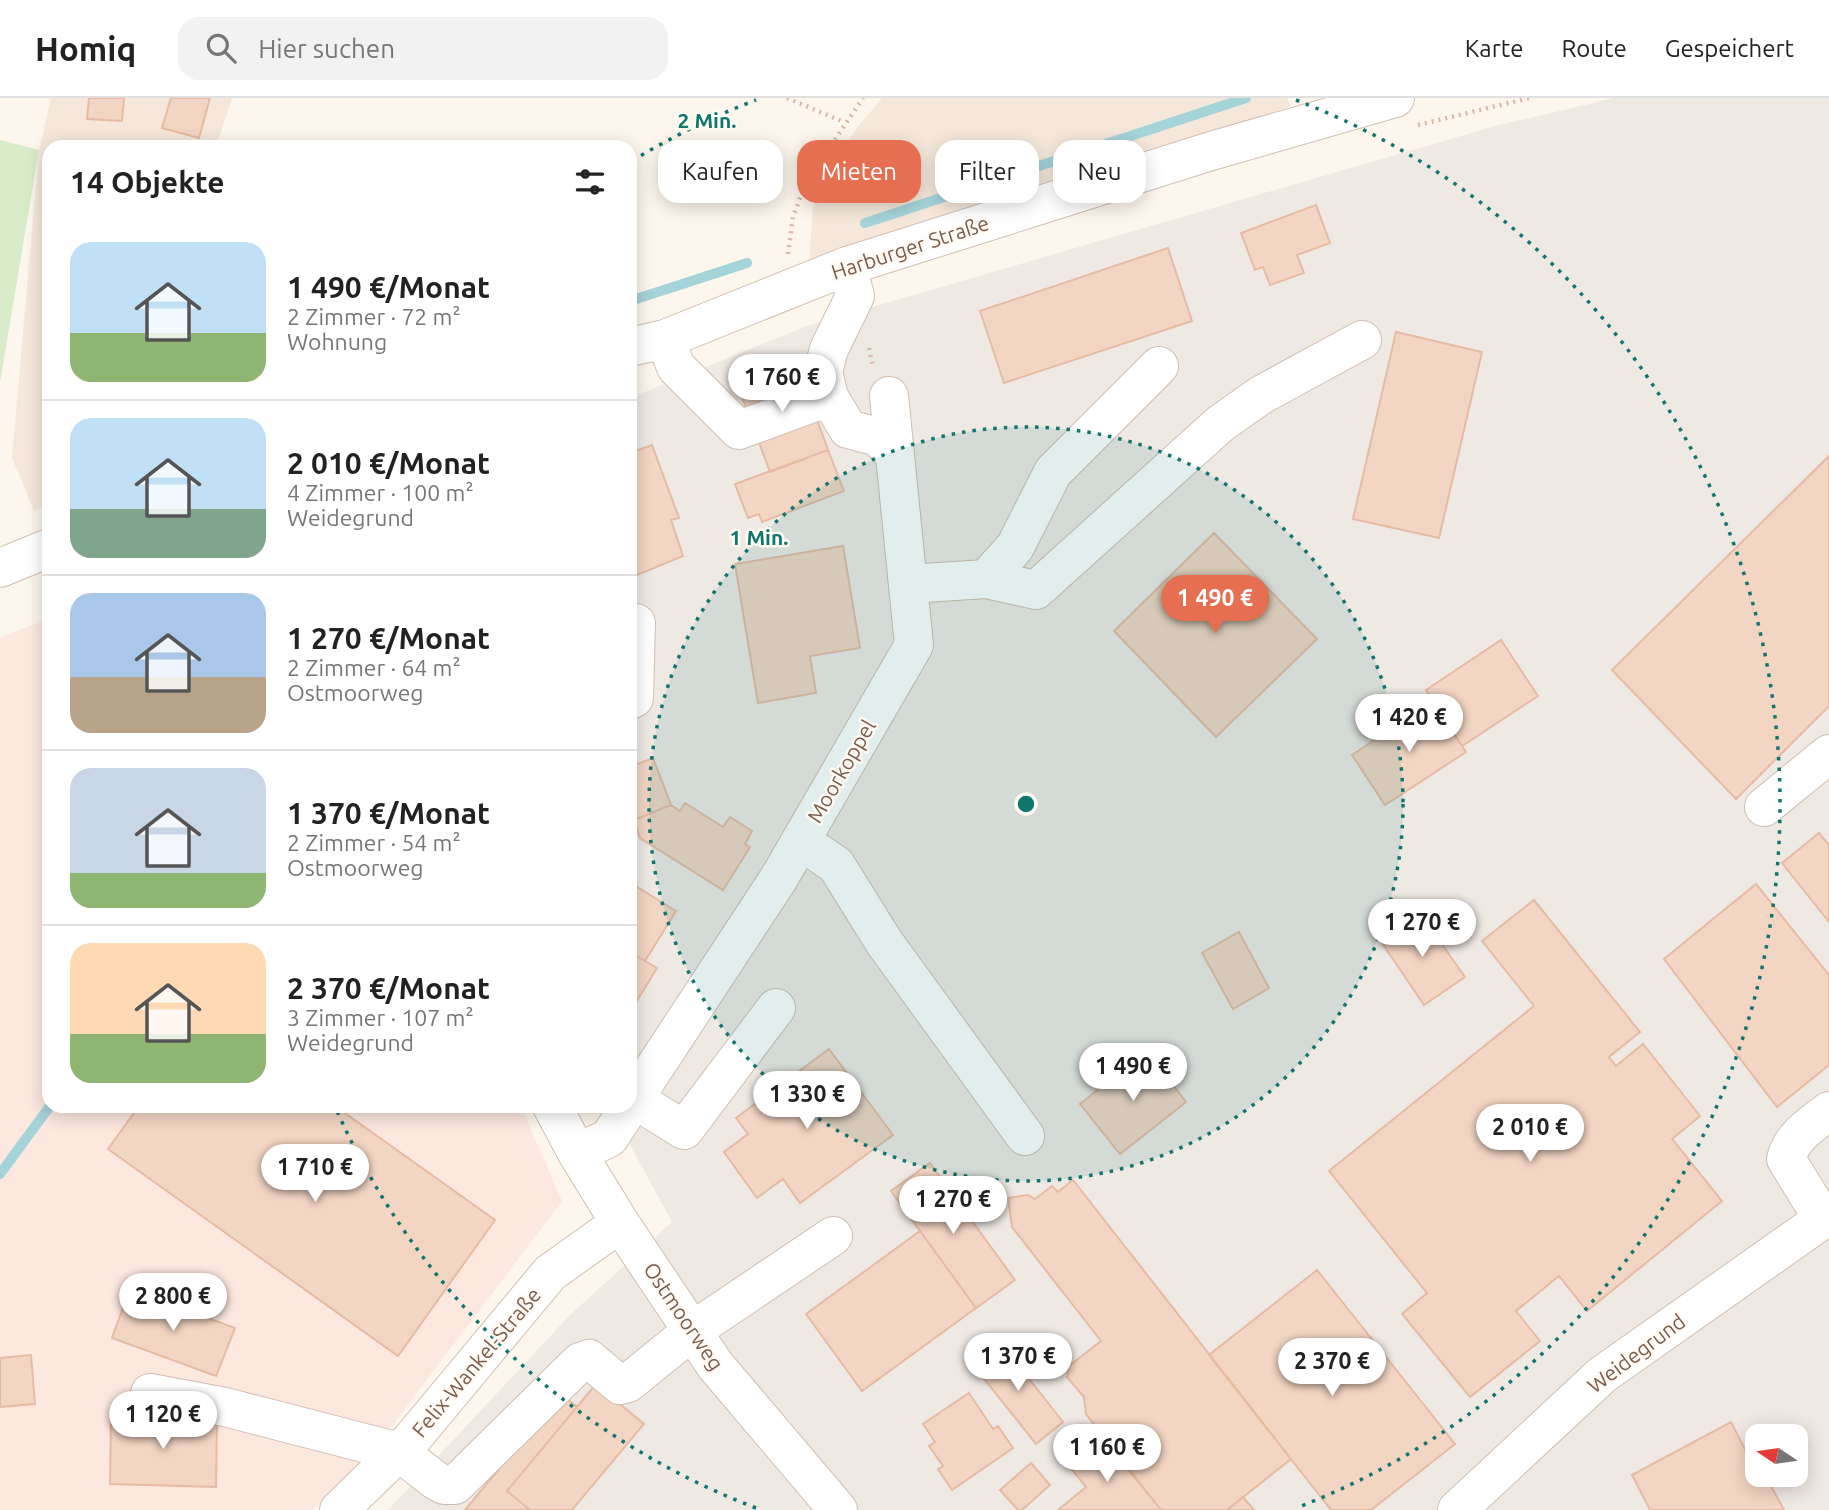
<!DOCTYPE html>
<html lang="de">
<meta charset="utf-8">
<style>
:root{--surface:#fff;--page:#f2f2f2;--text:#222;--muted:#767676;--line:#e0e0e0;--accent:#e76f51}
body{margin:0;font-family:Ubuntu,sans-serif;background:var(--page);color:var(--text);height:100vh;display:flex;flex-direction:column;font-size:26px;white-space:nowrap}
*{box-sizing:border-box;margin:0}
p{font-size:23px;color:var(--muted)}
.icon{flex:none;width:38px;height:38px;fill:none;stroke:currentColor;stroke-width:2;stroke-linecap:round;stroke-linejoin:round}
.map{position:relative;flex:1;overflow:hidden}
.details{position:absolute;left:42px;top:42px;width:595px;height:973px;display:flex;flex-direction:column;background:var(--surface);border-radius:21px;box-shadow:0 4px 18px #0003}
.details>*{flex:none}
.banner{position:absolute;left:658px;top:42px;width:665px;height:63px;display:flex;gap:14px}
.needle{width:46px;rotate:283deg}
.buttons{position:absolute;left:1745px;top:1326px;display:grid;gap:14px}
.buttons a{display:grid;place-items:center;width:63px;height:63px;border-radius:14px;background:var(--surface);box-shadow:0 4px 18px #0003;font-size:35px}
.price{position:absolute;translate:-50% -60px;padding:0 16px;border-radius:24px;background:#fff;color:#222;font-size:23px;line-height:46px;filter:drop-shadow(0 2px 4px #0008)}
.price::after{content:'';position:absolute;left:50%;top:42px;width:21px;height:16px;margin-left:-10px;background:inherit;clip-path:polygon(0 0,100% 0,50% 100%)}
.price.active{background:var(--accent);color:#fff}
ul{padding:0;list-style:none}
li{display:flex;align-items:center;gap:21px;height:175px;padding:0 28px}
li+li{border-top:2px solid var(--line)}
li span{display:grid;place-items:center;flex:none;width:196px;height:140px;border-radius:21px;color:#555}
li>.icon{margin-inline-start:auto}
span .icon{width:84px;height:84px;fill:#fffc;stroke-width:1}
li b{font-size:30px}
h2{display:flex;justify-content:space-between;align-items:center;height:84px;padding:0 28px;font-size:30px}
.pill{padding:0 24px;border-radius:21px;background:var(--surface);box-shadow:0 4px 18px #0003;font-size:24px;line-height:63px}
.pill.active{background:var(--accent);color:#fff}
header{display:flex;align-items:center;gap:42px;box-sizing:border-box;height:98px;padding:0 35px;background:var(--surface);border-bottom:2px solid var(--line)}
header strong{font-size:33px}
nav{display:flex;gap:38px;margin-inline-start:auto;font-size:24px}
.search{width:490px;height:63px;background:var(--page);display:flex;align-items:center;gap:18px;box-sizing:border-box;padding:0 24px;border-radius:21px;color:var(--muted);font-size:26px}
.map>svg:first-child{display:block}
.residential{fill:#f5e8da}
.commercial{fill:#fde8e0}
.industrial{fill:#efe9e4;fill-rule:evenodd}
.green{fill:#d8ecc9}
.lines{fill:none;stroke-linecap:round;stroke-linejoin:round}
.stream{stroke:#a5d3da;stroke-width:10}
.building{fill:#f3d5c3;stroke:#e6bba3;stroke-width:2}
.minor-casing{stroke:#d1beb0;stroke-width:40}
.path{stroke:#d9b8a5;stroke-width:4.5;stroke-dasharray:2 5;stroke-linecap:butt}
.minor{stroke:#fff;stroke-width:38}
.ring{fill:none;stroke:#0f766e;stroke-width:3.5;stroke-dasharray:3.5 7}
.labels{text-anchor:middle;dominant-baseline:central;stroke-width:5;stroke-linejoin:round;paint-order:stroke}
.street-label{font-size:21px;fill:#7a5c4d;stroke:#fffaf3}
.centre{fill:#0f766e;stroke:#fffaf3;stroke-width:3.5}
.ring-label{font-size:21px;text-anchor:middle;font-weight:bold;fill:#0f766e;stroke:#fffaf3;stroke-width:5;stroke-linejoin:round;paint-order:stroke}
</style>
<header>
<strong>Homiq</strong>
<div class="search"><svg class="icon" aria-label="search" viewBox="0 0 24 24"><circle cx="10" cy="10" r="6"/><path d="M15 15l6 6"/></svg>Hier suchen</div>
<nav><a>Karte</a><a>Route</a><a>Gespeichert</a></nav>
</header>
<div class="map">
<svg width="1829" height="1412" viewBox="0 0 1829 1412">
<rect width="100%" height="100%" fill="#fdf6ec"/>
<path class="residential" d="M51,0H232L216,49H49V407L34,413L12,360L39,52Z
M882,0H1287L1291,8L809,167L813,109L855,32Z"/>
<path class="commercial" d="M49,521V1008H521L562,1103L364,1365L312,1412H0V539Z"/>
<path class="industrial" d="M1615,0H1829V1412H388L570,1217L672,1124L609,1008H630V300L807,228L1495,28ZM1757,1339H1796V1377H1757Z"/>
<path class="green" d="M0,42L39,52L0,284Z"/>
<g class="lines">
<path class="stream" d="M865,125L1246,0
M630,203L747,165
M0,1076L50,1008"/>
</g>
<path class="building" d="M89,0H124L122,23L87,21Z
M171,0H210L199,40L162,30Z
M1316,107L1330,145L1297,157L1304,175L1270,187L1263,169L1255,172L1241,135Z
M1168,150L1192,223L1004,285L980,213Z
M1396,234L1482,254L1439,440L1353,421Z
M794,258L828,352L770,374L735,280Z
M652,347L679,420L671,422L683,458L630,480V355Z
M828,352L844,393L762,424L759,416L748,420L735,386Z
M1829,358V608L1736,701L1612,572Z
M1214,435L1317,541L1216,639L1114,533Z
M843,448L860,550L810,558L816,595L758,605L735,466Z
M1501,542L1538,598L1462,648L1426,592Z
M1433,604L1466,654L1385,707L1352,657Z
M653,660L671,707L630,724V669Z
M685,705L723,729L730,719L752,733L745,746L750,749L723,792L640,740L634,722L671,707L680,713Z
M1819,735L1829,747V824L1782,765Z
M1756,786L1829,877V967L1777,1009L1664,861Z
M634,787L676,813L645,863L630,854V793Z
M1534,802L1640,934L1609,959L1616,968L1643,946L1700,1018L1672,1041L1722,1103L1587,1213L1559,1178L1516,1213L1540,1243L1470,1299L1402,1216L1427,1195L1329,1073L1534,908L1482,843Z
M1420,815L1465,879L1424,907L1380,842Z
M1239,834L1269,890L1233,911L1202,855Z
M630,854L657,870L630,914Z
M829,951L893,1037L800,1105L783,1081L757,1100L724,1054L748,1036L736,1020Z
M1147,953L1186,1004L1120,1056L1080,1006Z
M139,1008H335L495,1122L398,1258L108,1051Z
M930,1065L1015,1182L976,1210L891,1093Z
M1073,1082L1291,1361L1227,1412H1161L1086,1316L1084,1299L1067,1279L1069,1268L1101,1243L1012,1129L1008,1100L1028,1097L1035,1101L1052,1088L1058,1094Z
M920,1133L976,1210L862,1293L806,1216Z
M1317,1172L1455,1346L1371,1412H1331L1209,1257Z
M130,1191L235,1230L216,1278L112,1240Z
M1001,1245L1063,1324L1036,1346L973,1267Z
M31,1257L35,1306L0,1309V1260Z
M596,1286L644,1326L572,1412H530L507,1393Z
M969,1295L993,1331L998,1328L1013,1350L952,1392L938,1371L943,1368L929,1348L935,1344L923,1326Z
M561,1296L577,1309L507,1393L530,1412H465Z
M111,1317L217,1320L216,1389L110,1386Z
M1731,1324L1753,1367L1757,1365V1377H1765L1784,1412H1650L1632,1377Z
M1103,1340L1161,1412H1058L1086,1389L1069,1368Z
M1031,1365L1050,1387L1022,1412H1018L1000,1392Z
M1243,1399L1254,1412H1227Z"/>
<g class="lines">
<defs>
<path id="minor" d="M665,241L676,269L739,332L829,299L823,274L829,251L855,198L847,168
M630,249L665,241L847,168L1211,53L1395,0
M829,299L848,331L878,339L895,357
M0,470L49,450
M986,481L1036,492L1220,326L1261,297L1362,242
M908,486L986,481L1015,449L1053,374L1159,268
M630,602L634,600L636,525
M1764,709L1829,656
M801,743L836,767L884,844L1025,1038
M634,1001L684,1032L776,910
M630,1007L779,780L914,547L889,298
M552,1008L577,1055L620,1125L715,1267L838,1412
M577,1055L609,1040L630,1008
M1823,1121L1786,1061C1792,1038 1811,1027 1829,1013
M150,1295L225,1309L399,1354L435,1382L444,1387H455L580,1264L589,1261L620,1287L628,1285L692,1233L833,1138
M339,1412L411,1342L550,1175L620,1125
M1457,1412L1602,1277L1829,1117"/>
</defs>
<use href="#minor" class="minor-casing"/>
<path class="path" d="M787,0L844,24
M1418,27L1529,0
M788,156L793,119L805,86L863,0
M869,250L873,269"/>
<use href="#minor" class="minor"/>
</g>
<circle cx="1026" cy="706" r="377" fill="#0f766e" fill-opacity=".12"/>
<g class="ring">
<circle cx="1026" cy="706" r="377"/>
<path d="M756 1410A754 754 0 0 1 337 1013M632 63A754 754 0 0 1 756 2M1296 2A754 754 0 0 1 1296 1410"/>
</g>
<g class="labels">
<g class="street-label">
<text transform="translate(910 149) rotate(-18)">Harburger Straße</text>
<text transform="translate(841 673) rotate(-60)">Moorkoppel</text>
<text transform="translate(684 1218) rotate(56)">Ostmoorweg</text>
<text transform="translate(1636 1255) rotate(-37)">Weidegrund</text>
<text transform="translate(476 1264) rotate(-50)">Felix-Wankel-Straße</text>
</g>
</g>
<circle cx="1026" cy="706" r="10" class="centre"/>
<g class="ring-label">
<text x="707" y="30">2 Min.</text>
<text x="759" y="447">1 Min.</text>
</g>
</svg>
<div class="buttons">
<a><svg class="needle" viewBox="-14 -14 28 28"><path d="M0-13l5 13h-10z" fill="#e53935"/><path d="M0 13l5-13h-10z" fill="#767676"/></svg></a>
</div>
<b class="price" style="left:782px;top:316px">1 760 €</b>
<b class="price active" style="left:1215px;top:537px">1 490 €</b>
<b class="price" style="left:1409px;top:656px">1 420 €</b>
<b class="price" style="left:1422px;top:861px">1 270 €</b>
<b class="price" style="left:1133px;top:1005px">1 490 €</b>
<b class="price" style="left:807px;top:1033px">1 330 €</b>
<b class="price" style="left:1530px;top:1066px">2 010 €</b>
<b class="price" style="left:315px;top:1106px">1 710 €</b>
<b class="price" style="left:953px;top:1138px">1 270 €</b>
<b class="price" style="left:173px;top:1235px">2 800 €</b>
<b class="price" style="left:1018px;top:1295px">1 370 €</b>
<b class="price" style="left:1332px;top:1300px">2 370 €</b>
<b class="price" style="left:163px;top:1353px">1 120 €</b>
<b class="price" style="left:1107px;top:1386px">1 160 €</b>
<div class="banner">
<a class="pill">Kaufen</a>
<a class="pill active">Mieten</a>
<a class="pill">Filter</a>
<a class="pill">Neu</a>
</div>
<section class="details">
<h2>14 Objekte<svg class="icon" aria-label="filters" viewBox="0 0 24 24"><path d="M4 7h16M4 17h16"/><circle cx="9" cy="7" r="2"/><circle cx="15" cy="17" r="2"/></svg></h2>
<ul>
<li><span style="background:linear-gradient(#bfe0f5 65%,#8fb573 0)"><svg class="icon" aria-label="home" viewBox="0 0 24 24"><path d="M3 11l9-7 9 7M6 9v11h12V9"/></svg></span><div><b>1 490 €/Monat</b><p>2 Zimmer · 72 m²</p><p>Wohnung</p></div></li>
<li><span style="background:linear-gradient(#bfe0f5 65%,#7fa58c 0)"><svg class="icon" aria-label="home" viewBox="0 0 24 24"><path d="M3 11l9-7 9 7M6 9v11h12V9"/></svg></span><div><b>2 010 €/Monat</b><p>4 Zimmer · 100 m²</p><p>Weidegrund</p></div></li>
<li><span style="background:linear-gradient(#a9c7e8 60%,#b9a48a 0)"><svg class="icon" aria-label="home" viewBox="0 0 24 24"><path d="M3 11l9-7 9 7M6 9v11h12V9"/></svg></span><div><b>1 270 €/Monat</b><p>2 Zimmer · 64 m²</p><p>Ostmoorweg</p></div></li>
<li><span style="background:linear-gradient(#c9d6e8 75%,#8fb573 0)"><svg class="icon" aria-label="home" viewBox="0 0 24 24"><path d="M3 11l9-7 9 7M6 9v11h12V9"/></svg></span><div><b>1 370 €/Monat</b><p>2 Zimmer · 54 m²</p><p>Ostmoorweg</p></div></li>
<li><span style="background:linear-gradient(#ffd9b3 65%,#8fb573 0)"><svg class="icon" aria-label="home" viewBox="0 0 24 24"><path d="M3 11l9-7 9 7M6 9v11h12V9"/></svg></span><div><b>2 370 €/Monat</b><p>3 Zimmer · 107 m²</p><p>Weidegrund</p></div></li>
</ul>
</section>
</div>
